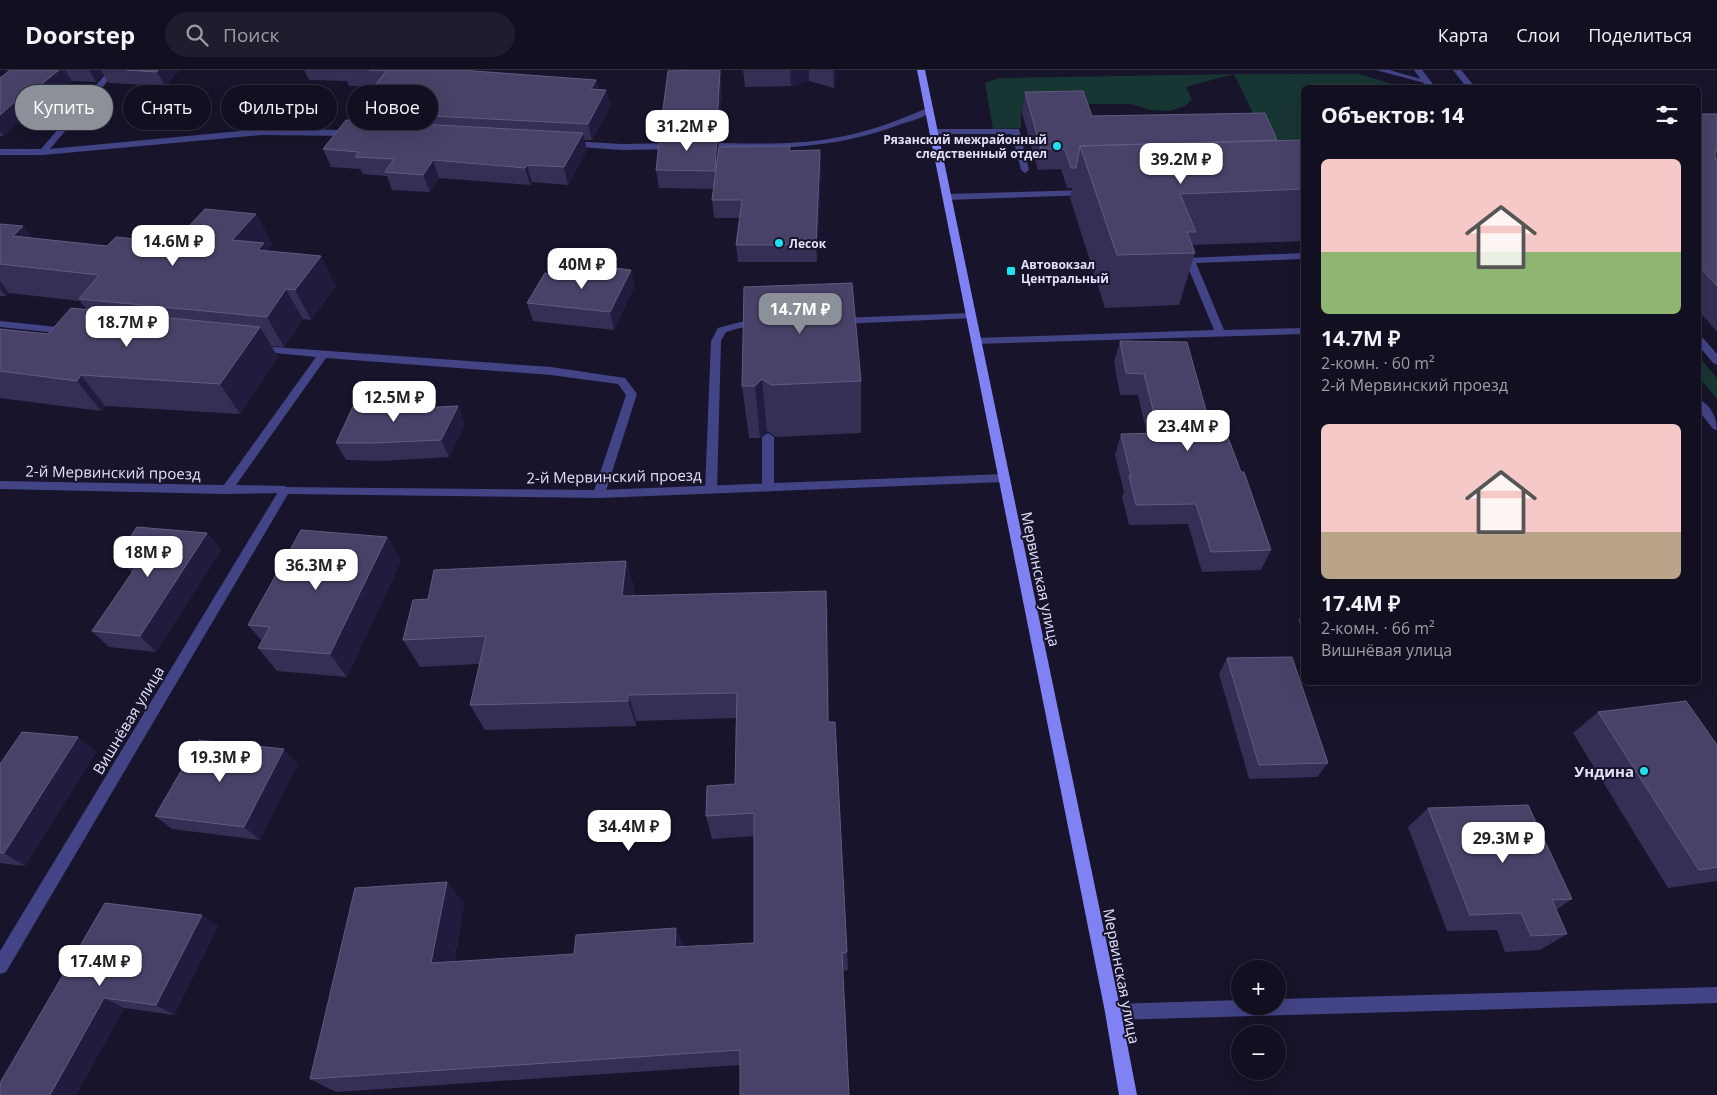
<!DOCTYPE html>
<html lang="ru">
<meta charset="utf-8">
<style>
:root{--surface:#110f20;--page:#1e1d2d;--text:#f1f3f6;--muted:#9c9ca5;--line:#302f3e;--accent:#8c9099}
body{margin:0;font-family:"Open Sans",sans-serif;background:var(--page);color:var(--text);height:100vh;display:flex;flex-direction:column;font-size:19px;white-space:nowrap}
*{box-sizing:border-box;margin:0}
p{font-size:16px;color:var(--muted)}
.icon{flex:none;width:28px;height:28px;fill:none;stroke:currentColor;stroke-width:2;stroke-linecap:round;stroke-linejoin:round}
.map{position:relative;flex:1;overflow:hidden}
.side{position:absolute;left:1301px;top:15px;width:400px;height:600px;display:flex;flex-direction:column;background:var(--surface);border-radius:8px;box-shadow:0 5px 20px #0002,0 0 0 1px var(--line)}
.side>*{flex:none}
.top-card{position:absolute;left:15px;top:15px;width:475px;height:45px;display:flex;gap:10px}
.buttons{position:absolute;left:1231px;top:890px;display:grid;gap:10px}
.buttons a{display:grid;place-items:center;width:55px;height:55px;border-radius:50%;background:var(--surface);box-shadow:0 5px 20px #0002,0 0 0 1px var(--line);font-size:25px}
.price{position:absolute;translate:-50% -42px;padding:0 11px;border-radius:10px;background:#fff;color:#222;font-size:16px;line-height:32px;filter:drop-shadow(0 1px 2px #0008)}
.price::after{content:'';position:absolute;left:50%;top:30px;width:15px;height:11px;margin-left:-8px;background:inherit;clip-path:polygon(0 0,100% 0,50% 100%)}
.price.on{background:var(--accent);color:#fff}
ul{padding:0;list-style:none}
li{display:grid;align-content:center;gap:10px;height:265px;padding:0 20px}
li span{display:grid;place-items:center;height:155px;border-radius:8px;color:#555}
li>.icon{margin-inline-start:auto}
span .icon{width:90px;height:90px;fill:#fffc;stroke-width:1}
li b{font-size:21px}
h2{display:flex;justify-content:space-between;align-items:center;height:60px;padding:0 20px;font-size:21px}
.tag{padding:0 18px;border-radius:22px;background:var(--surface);box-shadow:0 5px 20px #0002,0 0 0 1px var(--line);font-size:18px;line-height:45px}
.tag.on{background:var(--accent);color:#fff}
header{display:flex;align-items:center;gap:30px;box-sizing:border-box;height:70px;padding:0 25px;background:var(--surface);border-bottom:1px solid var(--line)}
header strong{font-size:24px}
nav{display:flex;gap:28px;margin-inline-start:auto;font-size:18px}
.search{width:350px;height:45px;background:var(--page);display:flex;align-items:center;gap:12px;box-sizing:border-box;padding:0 18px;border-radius:28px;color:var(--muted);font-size:19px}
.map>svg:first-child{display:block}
.green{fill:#173532}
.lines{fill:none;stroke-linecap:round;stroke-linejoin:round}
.lane{fill:#434486;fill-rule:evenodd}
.street{fill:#434486;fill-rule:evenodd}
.secondary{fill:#8082f4;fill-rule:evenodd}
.wall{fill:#352f56}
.shaded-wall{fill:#211c3e}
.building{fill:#484268;stroke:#605b7f}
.poi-dot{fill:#1de1ec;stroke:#17142b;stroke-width:2}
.labels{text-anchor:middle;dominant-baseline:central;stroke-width:4;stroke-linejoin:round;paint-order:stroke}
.far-poi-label{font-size:12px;font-weight:bold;fill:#e2e1fc;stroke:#17142b;text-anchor:start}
.street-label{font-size:15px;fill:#e2e1fc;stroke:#17142b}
.poi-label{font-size:15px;font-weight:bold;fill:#e2e1fc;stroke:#17142b;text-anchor:end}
</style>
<header>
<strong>Doorstep</strong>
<div class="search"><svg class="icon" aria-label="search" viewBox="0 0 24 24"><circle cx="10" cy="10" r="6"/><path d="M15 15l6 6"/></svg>Поиск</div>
<nav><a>Карта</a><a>Слои</a><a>Поделиться</a></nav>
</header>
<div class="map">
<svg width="1717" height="1025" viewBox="0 0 1717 1025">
<rect width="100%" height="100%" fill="#17142b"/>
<path class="green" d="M1234,4L1186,17L1192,29L1185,36L1170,41L1150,40L1131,34H1090L1079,39L1021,41V58L993,59L985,13L999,8L1234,4H1359L1403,17L1304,18V99L1280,100Z
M1699,287L1717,308V329L1699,308Z"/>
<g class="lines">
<path class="lane" d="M109,0H117L50,79L262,59L352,60L356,63L352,66L262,65L43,85H0V79H41Z
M1376,0H1389L1432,12L1428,14Z
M1453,0H1461L1476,18H1467Z
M925,39L932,41C924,48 911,51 901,54C830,81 774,78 701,79L697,76L701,73C745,73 791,76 834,68C866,63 896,51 925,39Z
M933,59H1019L1029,100L1025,103L1021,100L1012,64H930L929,62Z
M569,71L622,74L676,73L680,76L676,79L622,80L566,76L565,74Z
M1088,120L1092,123L1091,125L946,130L942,127L946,124Z
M1304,183V189L1196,193L1224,260L1304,258V264L975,274L970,271L975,268L1214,260L1185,190L1187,188Z
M970,243L974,244V248L840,254L835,251L840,248Z
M0,251L67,258L72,261L67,264L0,257Z
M760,251L764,252V256L740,258L726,262L721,271L717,420L711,424L705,420L711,271L718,258L740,252Z
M1699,267L1703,268L1717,284V295L1713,293L1699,276Z
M259,276L551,297L625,308L637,324L605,424L599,428L593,424L626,325L618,314L551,305L326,288L236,415L285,416L291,420L289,423L226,424L0,419V411L224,415L316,287L255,281L254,279Z
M768,363L774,367V418L768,422L762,418V367Z
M1717,917V933L1113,950L1107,948L1105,942L1107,936L1113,934L1240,930V936H1278V929Z"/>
<path class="street" d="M1414,0H1422L1436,18H1427Z
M1699,330C1711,334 1717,349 1717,360L1713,359L1699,341Z
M1003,404L1009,408L1003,412L599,428L288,424L6,902L0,904V881L281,417L599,420Z"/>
<path class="secondary" d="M917,0H925L1121,942L1137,1025H1119L1105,942Z"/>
</g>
<path class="wall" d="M10,0H180L165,16L109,13L103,4L96,12L72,11L47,31H42L3,66H0V8Z
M304,0H461L596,10L598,19L606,20L610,36L592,70H584L587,80L568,115L532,112L530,115L439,108L430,122L392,120L387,106L363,104L360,99L331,97L323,79L358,51L354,42L374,16H349L347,11L309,10Z
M720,0L722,16L719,71H718L719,79L820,80L821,98L817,192H738L736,175L740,148H714L712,130L714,119L659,118L656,100L663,64L661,54Z
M743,0H836L834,18L809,11L791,16L745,17Z
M1025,22L1092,46L1277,70L1304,73V171L1192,175L1195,183L1179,235L1105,238L1070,128L1072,118H1067L1061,99L1038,100L1022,43Z
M1699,44H1717V262L1699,241Z
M256,144L272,174L267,179L268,181L336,216L311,250L303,249L284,277L271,276L278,287L240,344L105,336L101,341L0,328V259L48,264L87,240L80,231L9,223L6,226H0V154L23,156L32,168L107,176L173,173Z
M631,200L634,217L614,260L533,251L527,233L590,207Z
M744,217L861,311V363L776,367L767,361L760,368H749L742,316Z
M1120,271L1212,362L1241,402L1271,480L1261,500L1202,502L1188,454L1129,455L1122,427L1124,422L1115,385L1121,364H1147L1138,325H1120L1114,292Z
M458,336L465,354L449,387L382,391L346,390L336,373L405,339Z
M207,463L221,480L156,582L109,577L92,561L132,503L117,486Z
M387,467L401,491L347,607L277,601L258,578L262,571L248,555Z
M626,491L634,518L633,526L826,521L828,549L829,652L847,882L848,900L843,901L740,995L336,1022L310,1009L464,833L454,892L754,873V766L712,769L706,746L735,714L736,648L637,651L636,656L485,660L470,635L479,594L420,597L403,570L428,529Z
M1304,540V567L1298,550Z
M1227,588L1328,693L1317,707L1249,709L1219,604Z
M1598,642L1717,675V811L1668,818L1573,663Z
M78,667L96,682L25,796L0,793V694Z
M298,694L260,770L172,759L155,746Z
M1428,738L1572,829L1556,840L1567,864L1540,880L1505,882L1497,860L1447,861L1408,757Z
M105,833L218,856L174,945L124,938L76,1025H0Z"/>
<path class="shaded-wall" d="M59,0H65L72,11L47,31L38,17Z
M89,0H101L103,4L96,12Z
M158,0H180L165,16L157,2Z
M720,0L722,16L719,71L717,54Z
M790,0H809V11L791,16Z
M833,0H836L834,18Z
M596,10L599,27L591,19Z
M33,16L42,31L3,66L0,61V45Z
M606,20L610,36L592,70L588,54Z
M583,63L587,80L568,115L564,97Z
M717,63L719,81L717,119L715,101Z
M820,80L821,98L817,192L816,175Z
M433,90L439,108L430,122L423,105Z
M527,95L532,112L530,115L525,98Z
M256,144L272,174L267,179L280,203L232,170Z
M23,156L46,186L13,166Z
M321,186L336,216L311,250L295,220Z
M631,200L634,217L614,260L610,242Z
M0,211L9,223L6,226L0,219Z
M286,219L303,249L284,277L267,247Z
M260,257L278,287L240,344L220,314Z
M81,305L105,336L101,341L77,311Z
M762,309L767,361L760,368L755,316Z
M401,331L409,349L398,339Z
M458,336L465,354L449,387L441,370Z
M207,463L221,480L156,582L140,566Z
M387,467L401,491L347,607L330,584Z
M626,491L634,518L630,554L622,526Z
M826,521L828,549L829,677L828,652Z
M628,625L637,651L636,656L628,631Z
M78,667L96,682L25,796L4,783Z
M284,679L298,694L260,770L244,757Z
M447,812L464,833L450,911L431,893Z
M202,845L218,856L174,945L156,935Z
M676,858L684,877H675Z
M104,928L124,938L76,1025H50Z"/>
<path class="building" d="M10,0H59L38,17L33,16L0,45V8Z
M127,0H158L157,2Z
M369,0H461L596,10L591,19L606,20L588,54L354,42L387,0Z
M698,0H720L717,54H661L668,1Z
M1083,21L1092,46L1265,43L1277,70L1080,76L1076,98H1071L1065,79H1041L1025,22Z
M1699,44H1717V81H1715V89H1717V216L1699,196Z
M346,50L583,63L564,97L527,95L525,98L433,90L423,105L385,102L394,89L355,87L359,82L323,79Z
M717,63L715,101L656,100L660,64Z
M1302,70L1304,73V119L1180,124L1196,162H1187L1195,183L1117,185L1080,76Z
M790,76L789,81L820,80L816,175H736L742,130H712L719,77Z
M205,139L256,144L232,170L264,173L258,180L321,186L295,220L286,219L267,247L79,229L99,205L0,194V154L23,156L13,166L107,176L116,167L173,173Z
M596,196L631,200L610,242L527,233L545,203L590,207Z
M852,213L861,311L771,315L762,309L755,316H742L744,217Z
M71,238L260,257L220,314L81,305L77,311L0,301V259L48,264Z
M1120,271L1187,272L1212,362H1226L1241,402H1244L1271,480L1211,482L1196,434L1136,435L1129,406H1131L1121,364L1159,363L1144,304L1126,303Z
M356,330L401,331L398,339L458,336L441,370L373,373H336Z
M137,457L207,463L140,566L92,561L142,488L117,486Z
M301,460L387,467L330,584L258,578L270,557L248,555Z
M626,491L622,526L826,521L828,652H835L847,882L842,883L849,1025H740V980L310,1009L355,818L447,812L431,893L574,884L576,865L676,858L675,877L754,873V743L706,746L707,716L735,714L737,623L628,625V631L470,635L486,566L403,570L413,530L428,529L434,500Z
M1292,587L1328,693L1259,695L1227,588Z
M1686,631L1717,675V797L1699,800L1598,642Z
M22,662L78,667L4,783H0V694Z
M199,670L284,679L244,757L155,746Z
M1528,735L1572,829L1552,830L1567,864L1531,866L1521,843L1470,845L1428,738Z
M105,833L202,845L156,935L104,928L50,1025H0V1013Z"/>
<g class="poi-dot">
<circle cx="1057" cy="76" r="5"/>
<circle cx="779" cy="173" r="5"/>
<rect x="1006" y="196" width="10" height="10" rx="2.5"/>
<circle cx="1644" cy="701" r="5"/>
</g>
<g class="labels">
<g class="far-poi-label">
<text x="1047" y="69" text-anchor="end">Рязанский межрайонный<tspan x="1047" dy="14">следственный отдел</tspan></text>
<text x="789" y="173">Лесок</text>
<text x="1021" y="194">Автовокзал<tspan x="1021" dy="14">Центральный</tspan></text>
</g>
<g class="street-label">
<text transform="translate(113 402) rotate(1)">2-й Мервинский проезд</text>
<text transform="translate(614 406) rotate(-1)">2-й Мервинский проезд</text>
<text transform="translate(1041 509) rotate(78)">Мервинская улица</text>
<text transform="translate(128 650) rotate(-59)">Вишнёвая улица</text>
<text transform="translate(1122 906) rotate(79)">Мервинская улица</text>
</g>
<g class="poi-label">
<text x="1634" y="701">Ундина</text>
</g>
</g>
</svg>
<div class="buttons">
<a>+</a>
<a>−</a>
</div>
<b class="price" style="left:687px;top:82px">31.2M ₽</b>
<b class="price" style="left:1181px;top:115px">39.2M ₽</b>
<b class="price" style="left:173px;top:197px">14.6M ₽</b>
<b class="price" style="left:582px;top:220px">40M ₽</b>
<b class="price on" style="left:800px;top:265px">14.7M ₽</b>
<b class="price" style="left:127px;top:278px">18.7M ₽</b>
<b class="price" style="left:394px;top:353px">12.5M ₽</b>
<b class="price" style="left:1188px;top:382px">23.4M ₽</b>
<b class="price" style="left:148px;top:508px">18M ₽</b>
<b class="price" style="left:316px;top:521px">36.3M ₽</b>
<b class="price" style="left:220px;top:713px">19.3M ₽</b>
<b class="price" style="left:629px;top:782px">34.4M ₽</b>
<b class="price" style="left:1503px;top:794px">29.3M ₽</b>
<b class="price" style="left:100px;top:917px">17.4M ₽</b>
<div class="top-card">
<a class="tag on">Купить</a>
<a class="tag">Снять</a>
<a class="tag">Фильтры</a>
<a class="tag">Новое</a>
</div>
<section class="side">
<h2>Объектов: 14<svg class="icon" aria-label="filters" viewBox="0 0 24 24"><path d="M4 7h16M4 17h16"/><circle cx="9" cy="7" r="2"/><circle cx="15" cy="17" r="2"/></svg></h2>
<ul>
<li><span style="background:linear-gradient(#f6c9c9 60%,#8fb573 0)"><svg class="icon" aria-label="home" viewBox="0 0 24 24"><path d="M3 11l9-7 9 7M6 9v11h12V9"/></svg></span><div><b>14.7M ₽</b><p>2-комн. · 60 m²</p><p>2-й Мервинский проезд</p></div></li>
<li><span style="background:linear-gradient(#f6c9c9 70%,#b9a48a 0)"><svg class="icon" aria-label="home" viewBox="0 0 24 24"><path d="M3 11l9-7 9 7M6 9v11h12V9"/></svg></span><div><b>17.4M ₽</b><p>2-комн. · 66 m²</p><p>Вишнёвая улица</p></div></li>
</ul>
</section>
</div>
